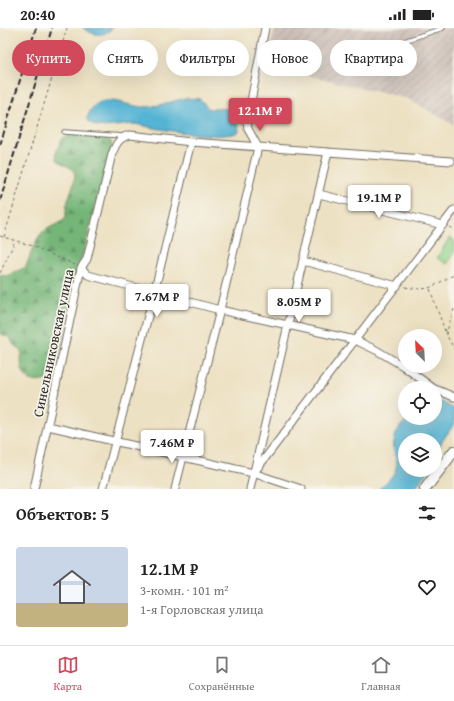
<!DOCTYPE html>
<html lang="ru">
<meta charset="utf-8">
<style>
:root{--surface:#fff;--page:#f6f6f6;--text:#222;--muted:#767676;--line:#e0e0e0;--accent:#d1495b}
body{margin:0;font-family:"Gentium Book Plus",serif;background:var(--page);color:var(--text);height:100vh;display:flex;flex-direction:column;font-size:15px;white-space:nowrap}
*{box-sizing:border-box;margin:0}
p{font-size:13px;color:var(--muted)}
.icon{flex:none;width:22px;height:22px;fill:none;stroke:currentColor;stroke-width:2;stroke-linecap:round;stroke-linejoin:round}
.map{position:relative;height:461px;overflow:hidden}
.sheet{display:flex;flex-direction:column;background:var(--surface);flex:1}
.sheet>*{flex:none}
.top-card{position:absolute;left:12px;top:12px;width:430px;height:36px;display:flex;gap:8px}
.needle{width:26px;rotate:336deg}
.tools{position:absolute;left:398px;top:301px;display:grid;gap:8px}
.tools a{display:grid;place-items:center;width:44px;height:44px;border-radius:50%;background:var(--surface);box-shadow:0 4px 16px #0002;font-size:20px}
.price{position:absolute;translate:-50% -34px;padding:0 9px;border-radius:4px;background:#fff;color:#222;font-size:13px;line-height:26px;filter:drop-shadow(0 1px 2px #0008)}
.price::after{content:'';position:absolute;left:50%;top:24px;width:12px;height:9px;margin-left:-6px;background:inherit;clip-path:polygon(0 0,100% 0,50% 100%)}
.price.on{background:var(--accent);color:#fff}
ul{padding:0;list-style:none}
li{display:flex;align-items:center;gap:12px;height:100px;padding:0 16px}
li+li{border-top:1px solid var(--line)}
li span{display:grid;place-items:center;flex:none;width:112px;height:80px;border-radius:4px;color:#555}
li>.icon{margin-inline-start:auto}
span .icon{width:48px;height:48px;fill:#fffc;stroke-width:1}
li b{font-size:17px}
h2{display:flex;justify-content:space-between;align-items:center;height:48px;padding:0 16px;font-size:17px}
.chip{padding:0 14px;border-radius:18px;background:var(--surface);box-shadow:0 4px 16px #0002;font-size:14px;line-height:36px}
.chip.on{background:var(--accent);color:#fff}
.status{display:flex;justify-content:space-between;align-items:center;height:28px;padding:0 20px;background:var(--surface);direction:ltr}
.status svg{height:11px;fill:currentColor}
.tabs{display:flex;justify-content:space-around;align-items:center;height:56px;border-top:1px solid var(--line);background:var(--surface);font-size:11px;color:var(--muted)}
.tabs a{display:grid;justify-items:center;gap:2px}
.tabs .on{color:var(--accent)}
.map>svg:first-child{display:block}
.industrial{fill:url(#industrial-furrows)}
.forest{fill:url(#forest-firs);stroke:#507052}
.pitch{fill:#90d48d;stroke:#5e805c}
.water{fill:#55b4d4;stroke:#407080}
.lines{fill:none;stroke-linecap:round;stroke-linejoin:round}
.lane-casing{stroke:#6f6b60;stroke-width:5.5}
.street-casing{stroke:#6f6b60;stroke-width:9}
.secondary-casing{stroke:#6f6b60;stroke-width:12}
.path{stroke:#6f6b60;stroke-width:1;stroke-dasharray:3 3;stroke-linecap:butt}
.lane{stroke:#fff;stroke-width:3.5}
.street{stroke:#fff;stroke-width:7}
.secondary{stroke:#fff;stroke-width:10}
.rail{stroke:#2b2b2b;stroke-width:2;stroke-dasharray:6 3;stroke-linecap:butt}
.labels{text-anchor:middle;dominant-baseline:central;stroke-width:3.5;stroke-linejoin:round;paint-order:stroke}
.street-label{font-size:14px;fill:#2b2b2b;stroke:#f7f3e8}
</style>
<div class="status"><b>20:40</b><svg viewBox="0 0 49 12"><path d="M0 12V9h3v3zM5 12V6h3v6zM10 12V3h3v9zM15 12V0h3v12zM26 1h20v11H26zM47 4h2v5h-2z"/></svg></div>
<div class="map">
<svg width="454" height="461" viewBox="0 0 454 461">
<defs>
<pattern id="industrial-furrows" width="10" height="10" patternUnits="userSpaceOnUse"><rect width="10" height="10" fill="#cec1ba"/><path d="M-1 1l2-2M0 10L10 0M9 11l2-2" fill="none" stroke="#b1a6a0"/></pattern>
<pattern id="forest-firs" width="22" height="20" patternUnits="userSpaceOnUse"><rect width="22" height="20" fill="#74b678"/><path d="M5 1l3.5 6h-7zM16 11l3.5 6h-7z" fill="#5f9463"/></pattern>
</defs>
<rect width="100%" height="100%" fill="#f7f3e8"/>
<filter id="ink" filterUnits="userSpaceOnUse"><feTurbulence type="fractalNoise" baseFrequency=".025" numOctaves="2"/><feDisplacementMap in="SourceGraphic" scale="8" xChannelSelector="R" yChannelSelector="G"/><feConvolveMatrix kernelMatrix="1 2 1 2 8 2 1 2 1" color-interpolation-filters="sRGB"/></filter>
<filter id="wash" filterUnits="userSpaceOnUse"><feTurbulence type="fractalNoise" baseFrequency=".012" numOctaves="4" result="noise"/><feDisplacementMap in="SourceGraphic" scale="16" xChannelSelector="R" yChannelSelector="G"/><feGaussianBlur stdDeviation="0.9" result="paint"/><feColorMatrix in="noise" values="0 0 0 0 0 0 0 0 0 0 0 0 0 0 0 0 0 1.4 0 .05"/><feComposite in="paint" operator="in"/></filter>
<g filter="url(#wash)">
<rect width="100%" height="100%" fill="#ede1c3"/>
<path class="industrial" d="M276,0H454V97L408,71L264,37Z"/>
<path class="forest" d="M76,106L107,110L112,115L85,219L79,237L54,347C33,363 17,348 22,325L13,316L10,309L0,306V247L7,248L26,239C30,227 36,209 46,202C53,197 60,196 66,190C64,171 78,156 74,142L57,132L56,124L62,110Z"/>
<path class="pitch" d="M450,209L454,212V226L447,236L437,230Z"/>
<path class="water" d="M83,0H113C103,9 94,8 83,0Z
M186,70L200,71L209,81L219,80L236,82L239,103C227,114 157,101 140,97C127,93 93,107 87,90C98,60 122,78 143,79C157,79 173,73 186,70Z
M435,372L442,374L454,381V396L441,415L435,433V412H405V442H430L422,450L415,461H379C384,455 394,449 396,440C398,433 395,429 394,422C392,409 400,393 413,390C420,389 428,390 435,390Z"/>
</g>
<g filter="url(#ink)">
<g class="lines">
<defs>
<path id="lane" d="M386,19L443,0
M64,104L123,108"/>
<path id="street" d="M319,166L443,197
M303,233L397,258
M81,240L88,247L220,282L355,312L376,322L403,338L433,360
M435,361L454,369
M48,398L253,445L301,461
M256,442L454,182
M34,461L81,240L87,231L112,126C116,116 119,109 130,107L191,114L451,133
M103,461L154,265L191,114
M175,461L220,282L258,119L248,101L247,94L265,0
M250,461L328,124"/>
<path id="secondary" d="M425,461L454,423"/>
</defs>
<use href="#lane" class="lane-casing"/>
<use href="#street" class="street-casing"/>
<use href="#secondary" class="secondary-casing"/>
<path class="path" d="M449,199L454,201
M0,208L33,218L75,237
M4,209L67,0
M0,245L15,213
M405,259C433,264 430,258 454,247
M430,261L446,306
M454,281L446,306L454,321"/>
<use href="#lane" class="lane"/>
<use href="#street" class="street"/>
<use href="#secondary" class="secondary"/>
<path class="rail" d="M0,117L36,0
M0,173L52,0"/>
</g>
</g>
<g class="labels">
<g class="street-label">
<text transform="translate(53 315) rotate(-78)">Синельниковская улица</text>
</g>
</g>
</svg>
<div class="tools">
<a><svg class="needle" viewBox="-14 -14 28 28"><path d="M0-13l5 13h-10z" fill="#e53935"/><path d="M0 13l5-13h-10z" fill="#767676"/></svg></a>
<a><svg class="icon" aria-label="locate" viewBox="0 0 24 24"><circle cx="12" cy="12" r="6"/><path d="M12 2v4M12 18v4M2 12h4M18 12h4"/></svg></a>
<a><svg class="icon" aria-label="layers" viewBox="0 0 24 24"><path d="M12 4l9 5-9 5-9-5zM3 14l9 5 9-5"/></svg></a>
</div>
<b class="price on" style="left:260px;top:104px">12.1M ₽</b>
<b class="price" style="left:379px;top:191px">19.1M ₽</b>
<b class="price" style="left:157px;top:290px">7.67M ₽</b>
<b class="price" style="left:299px;top:295px">8.05M ₽</b>
<b class="price" style="left:172px;top:436px">7.46M ₽</b>
<div class="top-card">
<a class="chip on">Купить</a>
<a class="chip">Снять</a>
<a class="chip">Фильтры</a>
<a class="chip">Новое</a>
<a class="chip">Квартира</a>
</div>
</div>
<section class="sheet">
<h2>Объектов: 5<svg class="icon" aria-label="filters" viewBox="0 0 24 24"><path d="M4 7h16M4 17h16"/><circle cx="9" cy="7" r="2"/><circle cx="15" cy="17" r="2"/></svg></h2>
<ul>
<li><span style="background:linear-gradient(#c9d6e8 70%,#c2b280 0)"><svg class="icon" aria-label="home" viewBox="0 0 24 24"><path d="M3 11l9-7 9 7M6 9v11h12V9"/></svg></span><div><b>12.1M ₽</b><p>3-комн. · 101 m²</p><p>1-я Горловская улица</p></div><svg class="icon" aria-label="heart" viewBox="0 0 24 24"><path d="M12 20l-8-8c-3-5 5-10 8-4 3-6 11-1 8 4z"/></svg></li>
</ul>
</section>
<nav class="tabs">
<a class="on"><svg class="icon" aria-label="map" viewBox="0 0 24 24"><path d="M3 6l6-2 6 2 6-2v14l-6 2-6-2-6 2zM9 4v14M15 6v14"/></svg>Карта</a>
<a><svg class="icon" aria-label="saved" viewBox="0 0 24 24"><path d="M7 4h10v16l-5-4-5 4z"/></svg>Сохранённые</a>
<a><svg class="icon" aria-label="home" viewBox="0 0 24 24"><path d="M3 11l9-7 9 7M6 9v11h12V9"/></svg>Главная</a>
</nav>
